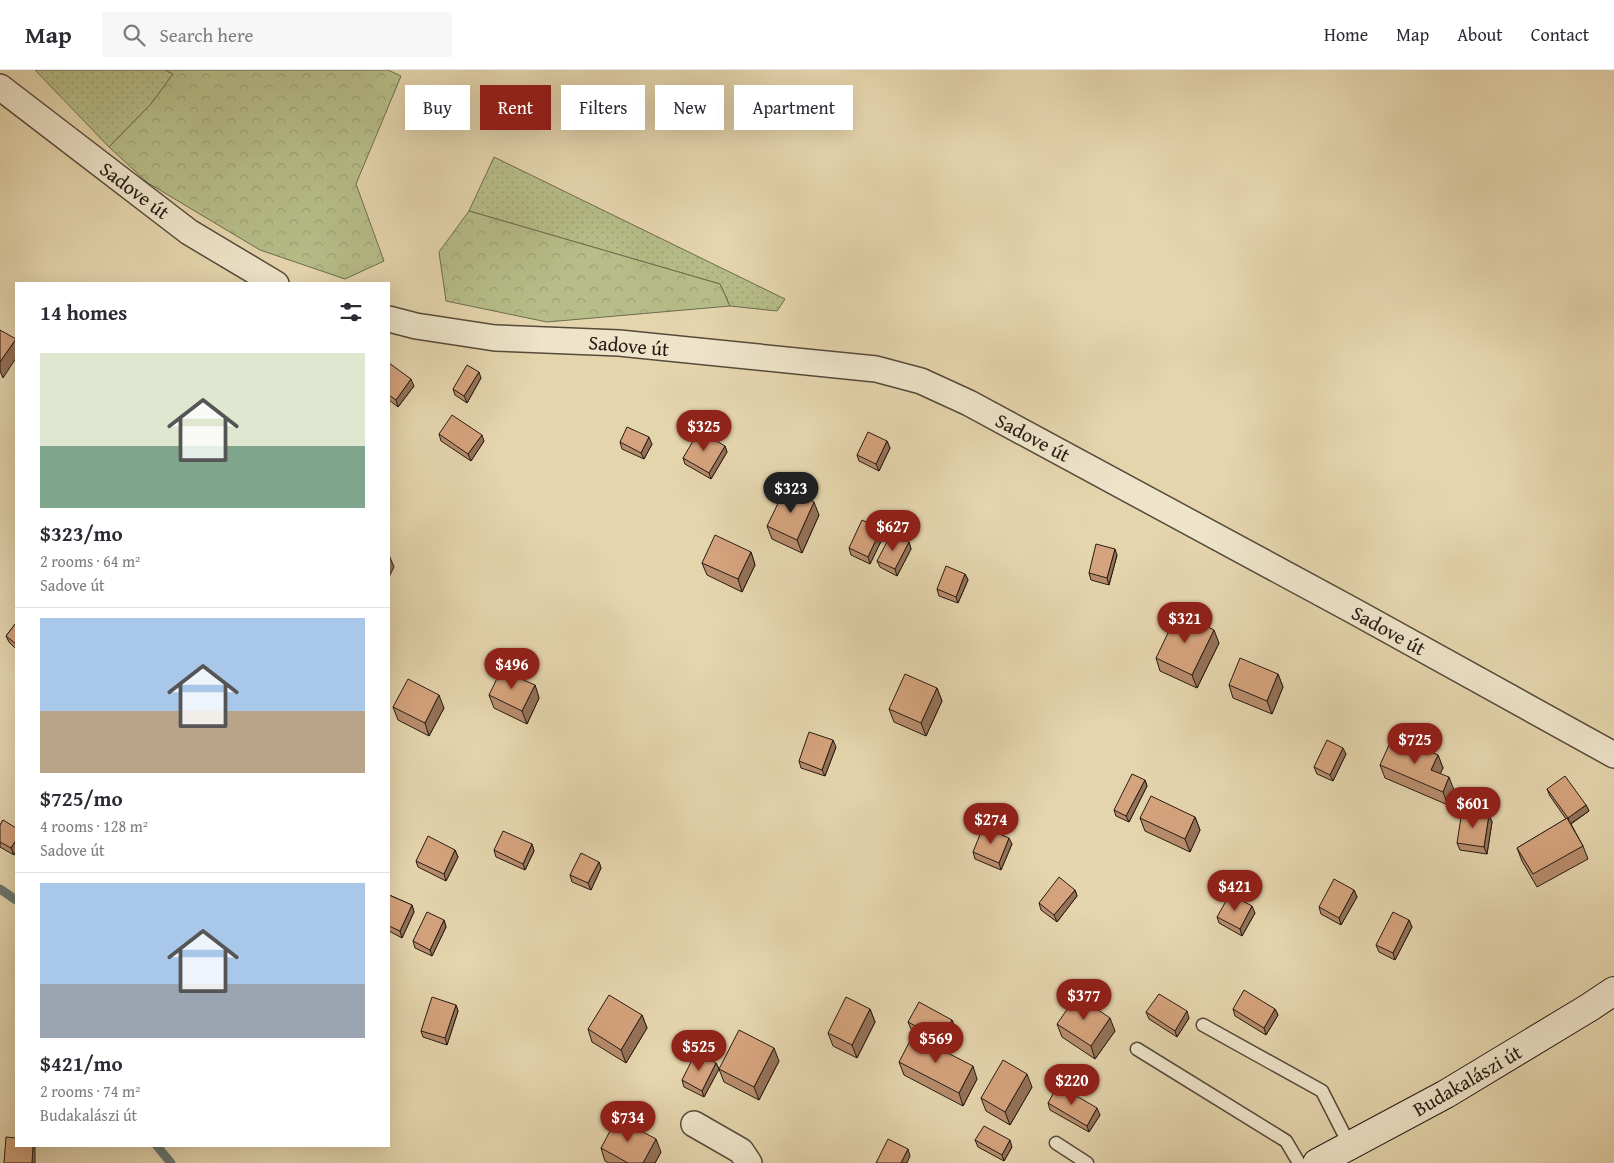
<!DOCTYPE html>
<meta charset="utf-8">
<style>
:root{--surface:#fff;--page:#f7f7f7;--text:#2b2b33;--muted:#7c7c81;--line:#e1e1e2;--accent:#8f2418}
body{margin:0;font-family:"Gentium Book Plus",serif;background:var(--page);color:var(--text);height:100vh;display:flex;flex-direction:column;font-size:19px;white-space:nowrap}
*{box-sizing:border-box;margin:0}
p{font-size:16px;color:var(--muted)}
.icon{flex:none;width:28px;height:28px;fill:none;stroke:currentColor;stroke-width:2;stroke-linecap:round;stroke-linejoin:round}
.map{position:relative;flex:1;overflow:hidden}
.sheet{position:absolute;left:15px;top:212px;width:375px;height:865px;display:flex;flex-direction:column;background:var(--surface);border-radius:0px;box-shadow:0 5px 20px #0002}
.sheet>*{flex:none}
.guide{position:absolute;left:405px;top:15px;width:475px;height:45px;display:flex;gap:10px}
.price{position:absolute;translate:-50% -42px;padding:0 11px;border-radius:18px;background:var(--accent);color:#fff;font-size:16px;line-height:32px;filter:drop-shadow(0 1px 2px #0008)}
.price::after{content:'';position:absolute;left:50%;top:30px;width:15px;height:11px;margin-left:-8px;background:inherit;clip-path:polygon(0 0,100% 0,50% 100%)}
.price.selected{background:#222;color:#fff}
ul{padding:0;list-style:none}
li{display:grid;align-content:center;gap:10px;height:265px;padding:0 25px}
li+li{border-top:1px solid var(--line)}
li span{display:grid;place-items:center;height:155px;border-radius:0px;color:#555}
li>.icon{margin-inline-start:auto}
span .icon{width:90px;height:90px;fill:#fffc;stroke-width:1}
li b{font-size:21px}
h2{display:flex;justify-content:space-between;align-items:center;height:60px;padding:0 25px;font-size:21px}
.chip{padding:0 18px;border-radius:0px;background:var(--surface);box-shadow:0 5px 20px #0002;font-size:18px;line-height:45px}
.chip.selected{background:var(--accent);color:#fff}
header{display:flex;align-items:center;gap:30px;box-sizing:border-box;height:70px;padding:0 25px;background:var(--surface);border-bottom:1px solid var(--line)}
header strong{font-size:24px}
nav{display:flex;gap:28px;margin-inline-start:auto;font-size:18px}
.search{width:350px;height:45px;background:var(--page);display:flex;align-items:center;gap:12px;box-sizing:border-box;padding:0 18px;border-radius:0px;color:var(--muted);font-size:19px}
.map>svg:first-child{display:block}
.green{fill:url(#green-dots);stroke:#6e6c4e}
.forest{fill:url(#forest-crowns);stroke:#6e6c4e}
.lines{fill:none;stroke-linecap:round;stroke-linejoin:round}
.stream{stroke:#6a7972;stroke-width:9}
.service-casing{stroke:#564a3a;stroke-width:15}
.minor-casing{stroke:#564a3a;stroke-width:28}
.secondary-casing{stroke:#261b14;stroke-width:30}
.service{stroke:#eee4ca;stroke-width:12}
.minor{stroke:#eee4ca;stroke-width:25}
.secondary{stroke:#eee4ca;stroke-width:28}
.wall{fill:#b78c6c;stroke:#261b14}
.shaded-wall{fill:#957258;stroke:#261b14}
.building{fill:#d5a37d;stroke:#261b14}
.labels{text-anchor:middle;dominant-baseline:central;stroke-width:4.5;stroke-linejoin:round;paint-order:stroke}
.street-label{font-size:20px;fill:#261b14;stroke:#eee4ca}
</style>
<header>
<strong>Map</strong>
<div class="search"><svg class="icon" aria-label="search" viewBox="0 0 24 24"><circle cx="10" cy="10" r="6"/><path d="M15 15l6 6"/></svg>Search here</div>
<nav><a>Home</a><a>Map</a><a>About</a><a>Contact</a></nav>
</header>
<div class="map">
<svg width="1614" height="1093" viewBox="0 0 1614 1093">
<defs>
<pattern id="green-dots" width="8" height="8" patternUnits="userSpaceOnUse" patternTransform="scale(1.25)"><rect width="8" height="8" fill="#b6bd88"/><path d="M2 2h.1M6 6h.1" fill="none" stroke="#9ca274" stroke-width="1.8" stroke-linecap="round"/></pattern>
<pattern id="forest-crowns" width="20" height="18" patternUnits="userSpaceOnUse" patternTransform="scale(1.25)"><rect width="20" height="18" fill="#b6bd88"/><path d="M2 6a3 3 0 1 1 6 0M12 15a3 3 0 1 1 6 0" fill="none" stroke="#9ca274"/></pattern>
</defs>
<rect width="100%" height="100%" fill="#e5d5ad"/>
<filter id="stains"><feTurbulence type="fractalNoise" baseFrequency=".004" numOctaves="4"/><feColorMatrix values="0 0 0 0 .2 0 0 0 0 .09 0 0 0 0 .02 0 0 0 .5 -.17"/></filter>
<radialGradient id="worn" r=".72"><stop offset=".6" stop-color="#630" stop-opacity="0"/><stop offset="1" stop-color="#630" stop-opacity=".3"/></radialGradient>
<path class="green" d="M35,0H165L173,4L151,34L109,77Z
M494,87L785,229L777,241L730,236L720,214L469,141Z"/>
<path class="forest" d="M165,0H388L401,6L356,114L384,191L345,209L260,180L148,113L109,77L151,34L173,4Z
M469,141L720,214L730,236L547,252L446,231L439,182Z"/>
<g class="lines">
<path class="stream" d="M0,819L16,830
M157,1076L171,1093"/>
<defs>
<path id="service" d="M1203,955L1322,1021L1350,1076
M1137,979L1286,1071L1299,1093
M1056,1073L1087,1093"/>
<path id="minor" d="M0,17L189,162L276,214
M389,249L416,256L495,268L619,273L876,299L921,311L969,333L1352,540L1614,685
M694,1054L741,1081L749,1093"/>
<path id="secondary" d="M1317,1093L1446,1024L1590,937L1614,921"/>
</defs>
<use href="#service" class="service-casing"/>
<use href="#minor" class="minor-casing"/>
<use href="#secondary" class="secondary-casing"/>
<use href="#service" class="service"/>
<use href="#minor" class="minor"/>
<use href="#secondary" class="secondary"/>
</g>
<path class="wall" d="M389,293L414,316L398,337L389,330Z
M481,308L467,333L455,325L453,319Z
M439,364L484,371L471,391L441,371Z
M887,371L890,378L879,401L859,391L857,385Z
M620,372L652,374L644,389L622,379Z
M725,376L727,382L711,409L685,394L683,388Z
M819,445L802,483L772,469L767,456Z
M881,459L884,465L870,494L851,485L849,478Z
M909,472L911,479L897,506L880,497L877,491Z
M751,482L755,495L742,522L707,505L702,493Z
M1117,485L1109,515L1091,510L1089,503Z
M965,504L968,510L958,533L939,526L937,519Z
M16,553V579L9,572L6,566Z
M1219,573L1197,618L1160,601L1156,588Z
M1278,604L1283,617L1272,644L1233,628L1229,615Z
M535,615L539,628L527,654L494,638L489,625Z
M937,618L942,631L926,666L894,652L889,639Z
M393,637L444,638L429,666L398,650Z
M836,677L825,706L801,698L799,691Z
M1404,681L1438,685L1443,698L1440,703L1454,720L1448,735L1385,708L1380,695Z
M1346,684L1333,711L1317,704L1314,697Z
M1145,710L1147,716L1129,752L1116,746L1114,740Z
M1547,719L1586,735L1589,741L1571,754L1583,776L1588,789L1537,817L1522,791L1517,778L1566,749L1550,726Z
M1489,745L1492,752L1487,784L1460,780L1457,773Z
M1195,747L1200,760L1190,782L1145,761L1140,748Z
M3,750L14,785L0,777V755Z
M532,774L534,781L525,800L496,787L494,780Z
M1012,774L1001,800L975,789L973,782Z
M455,780L458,787L446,811L418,797L416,791Z
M599,792L601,798L591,820L572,812L570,805Z
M1075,820L1077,826L1057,852L1041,840L1039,833Z
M1354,820L1357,827L1341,855L1321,844L1319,837Z
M389,825L412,835L414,842L402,868L389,861Z
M1255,843L1242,866L1219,853L1217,847Z
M444,850L446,857L432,886L415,878L413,871Z
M1409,850L1412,857L1395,890L1379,882L1376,875Z
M456,935L458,941L447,975L423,967L421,961Z
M870,939L875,952L857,988L833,976L828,963Z
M1233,939H1275L1278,945L1266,965L1235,946Z
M1146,942L1189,948L1177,967L1149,949Z
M642,945L647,958L626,993L592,972L588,959Z
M952,950L955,957L944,977L911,959L908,952Z
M1057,954L1115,961L1095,989L1062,967Z
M779,991L759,1030L724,1012L719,999Z
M899,992L977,1009L963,1036L904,1005Z
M716,993L719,999L704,1027L684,1017L682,1010Z
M1032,1017L1010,1055L986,1041L981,1028Z
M1048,1033L1100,1045L1089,1062L1050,1040Z
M975,1070L1012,1077L1004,1091L978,1077Z
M601,1078L661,1082L655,1093H609L605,1091Z"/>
<path class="shaded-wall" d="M16,269V288L3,308L0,301V292Z
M479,302L481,308L467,333L464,326Z
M411,309L414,316L398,337L396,330Z
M482,365L484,371L471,391L468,384Z
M649,367L652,374L644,389L641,383Z
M887,371L890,378L879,401L876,394Z
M725,376L727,382L711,409L709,403Z
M814,432L819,445L802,483L797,470Z
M881,459L884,465L870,494L868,487Z
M909,472L911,479L897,506L895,499Z
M1115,479L1117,485L1109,515L1107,508Z
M751,482L755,495L742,522L738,509Z
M389,485L394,497L389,507Z
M965,504L968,510L958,533L956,527Z
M1214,560L1219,573L1197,618L1192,605Z
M1278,604L1283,617L1272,644L1267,631Z
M535,615L539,628L527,654L522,641Z
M937,618L942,631L926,666L921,653Z
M439,625L444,638L429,666L425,653Z
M833,670L836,677L825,706L822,700Z
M1343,678L1346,684L1333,711L1330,705Z
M1438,685L1443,698L1436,713L1431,700Z
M1449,707L1454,720L1448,735L1443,722Z
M1145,710L1147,716L1129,752L1126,746Z
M1586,735L1589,741L1570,754L1568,748Z
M1489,745L1492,752L1487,784L1484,777Z
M1195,747L1200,760L1190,782L1185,769Z
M1009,768L1012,774L1001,800L999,793Z
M16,770V781L14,785L11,778Z
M532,774L534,781L525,800L523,794Z
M455,780L458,787L446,811L444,804Z
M599,792L601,798L591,820L588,813Z
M1075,820L1077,826L1057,852L1054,845Z
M1354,820L1357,827L1341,855L1339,848Z
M412,835L414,842L402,868L400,861Z
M1252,836L1255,843L1242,866L1240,859Z
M444,850L446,857L432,886L430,880Z
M1409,850L1412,857L1395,890L1393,883Z
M456,935L458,941L447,975L445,968Z
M870,939L875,952L857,988L852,975Z
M1275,939L1278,945L1266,965L1264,958Z
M1187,941L1189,948L1177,967L1175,961Z
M642,945L647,958L626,993L621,980Z
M1110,948L1115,961L1095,989L1091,976Z
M952,950L955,957L944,977L941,970Z
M774,978L779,991L759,1030L754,1017Z
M716,993L719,999L704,1027L702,1021Z
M973,996L977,1009L963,1036L959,1023Z
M1027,1004L1032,1017L1010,1055L1005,1042Z
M1097,1038L1100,1045L1089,1062L1087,1056Z
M656,1069L661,1082L655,1093H643Z
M1010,1070L1012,1077L1004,1091L1002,1085Z
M33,1076H35V1093H32Z
M908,1079L910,1086L907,1093H901Z"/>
<path class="building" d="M0,260L16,269L0,292Z
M389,293L411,309L396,330L389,325Z
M467,295L479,302L464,326L453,319Z
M452,345L482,365L468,384L439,364Z
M627,357L649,367L641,383L620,372Z
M699,361L725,376L709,403L683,388Z
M868,362L887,371L876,394L857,385Z
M785,419L814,432L797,470L767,456Z
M862,450L881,459L868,487L849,478Z
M891,464L909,472L895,499L877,491Z
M715,465L751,482L738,509L702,493Z
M1096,474L1115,479L1107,508L1089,503Z
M946,496L965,504L956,527L937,519Z
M1178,542L1214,560L1192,605L1156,588Z
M16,553V574L6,566Z
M1240,588L1278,604L1267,631L1229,615Z
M501,600L535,615L522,641L489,625Z
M905,604L937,618L921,653L889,639Z
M408,609L439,625L425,653L393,637Z
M809,662L833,670L822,700L799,691Z
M1327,670L1343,678L1330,705L1314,697Z
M1408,672L1438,685L1431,700L1449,707L1443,722L1380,695L1389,675L1404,681Z
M1132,704L1145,710L1126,746L1114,740Z
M1565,706L1586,735L1568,748L1547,719Z
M1151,726L1195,747L1185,769L1140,748Z
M1462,741L1489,745L1484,777L1457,773Z
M1567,748L1583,776L1533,804L1517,778Z
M3,750L16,758V770L11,778L0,772V755Z
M983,757L1009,768L999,793L973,782Z
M503,761L532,774L523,794L494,780Z
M428,766L455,780L444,804L416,791Z
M581,783L599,792L588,813L570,805Z
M1059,807L1075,820L1054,845L1039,833Z
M1334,809L1354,820L1339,848L1319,837Z
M1230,824L1252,836L1240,859L1217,847Z
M389,825L412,835L400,861L389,856Z
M427,842L444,850L430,880L413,871Z
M1393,842L1409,850L1393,883L1376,875Z
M1244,920L1275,939L1264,958L1233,939Z
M1159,924L1187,941L1175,961L1146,942Z
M609,925L642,945L621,980L588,959Z
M1077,925L1110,948L1091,976L1057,954Z
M432,927L456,935L445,968L421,961Z
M846,927L870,939L852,975L828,963Z
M919,932L952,950L941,970L908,952Z
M739,960L774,978L754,1017L719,999Z
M913,965L973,996L959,1023L899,992Z
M696,982L716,993L702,1021L682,1010Z
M1003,990L1027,1004L1005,1042L981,1028Z
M1058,1015L1097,1038L1087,1056L1048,1033Z
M617,1048L656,1069L643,1093H628L601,1078Z
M984,1056L1010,1070L1002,1085L975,1070Z
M6,1067L16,1068V1076H33L32,1093H4Z
M888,1069L908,1079L901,1093H876Z"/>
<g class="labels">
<g class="street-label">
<text transform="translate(135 120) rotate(37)">Sadove út</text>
<text transform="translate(629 275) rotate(5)">Sadove út</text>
<text transform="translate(1033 367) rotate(28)">Sadove út</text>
<text transform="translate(1389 560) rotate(29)">Sadove út</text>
<text transform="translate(1467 1010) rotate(-30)">Budakalászi út</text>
</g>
</g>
<rect width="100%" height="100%" filter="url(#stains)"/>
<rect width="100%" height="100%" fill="url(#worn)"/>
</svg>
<b class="price" style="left:704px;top:382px">$325</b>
<b class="price selected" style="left:791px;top:444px">$323</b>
<b class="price" style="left:893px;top:482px">$627</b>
<b class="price" style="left:1185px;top:574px">$321</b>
<b class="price" style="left:512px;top:620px">$496</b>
<b class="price" style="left:1415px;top:695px">$725</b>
<b class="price" style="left:1473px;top:759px">$601</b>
<b class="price" style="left:991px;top:775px">$274</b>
<b class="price" style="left:1235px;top:842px">$421</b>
<b class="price" style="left:1084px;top:951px">$377</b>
<b class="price" style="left:936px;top:994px">$569</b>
<b class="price" style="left:699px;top:1002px">$525</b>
<b class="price" style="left:1072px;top:1036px">$220</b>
<b class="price" style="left:628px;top:1073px">$734</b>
<div class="guide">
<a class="chip">Buy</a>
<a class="chip selected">Rent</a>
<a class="chip">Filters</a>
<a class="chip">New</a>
<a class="chip">Apartment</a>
</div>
<section class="sheet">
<h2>14 homes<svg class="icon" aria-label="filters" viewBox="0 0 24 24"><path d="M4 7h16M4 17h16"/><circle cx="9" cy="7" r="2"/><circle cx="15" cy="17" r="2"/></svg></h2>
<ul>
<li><span style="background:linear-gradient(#dfe7d0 60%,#7fa58c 0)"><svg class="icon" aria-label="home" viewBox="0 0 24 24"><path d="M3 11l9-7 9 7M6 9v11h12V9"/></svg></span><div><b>$323/mo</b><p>2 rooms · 64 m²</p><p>Sadove út</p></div></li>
<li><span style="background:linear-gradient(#a9c7e8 60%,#b9a48a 0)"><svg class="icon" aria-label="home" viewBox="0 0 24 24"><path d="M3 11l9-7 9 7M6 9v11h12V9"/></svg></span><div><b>$725/mo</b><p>4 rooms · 128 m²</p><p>Sadove út</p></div></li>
<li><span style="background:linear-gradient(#a9c7e8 65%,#9aa5b1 0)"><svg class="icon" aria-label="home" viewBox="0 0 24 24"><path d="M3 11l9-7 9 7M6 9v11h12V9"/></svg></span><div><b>$421/mo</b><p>2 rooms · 74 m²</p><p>Budakalászi út</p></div></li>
</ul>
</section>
</div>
